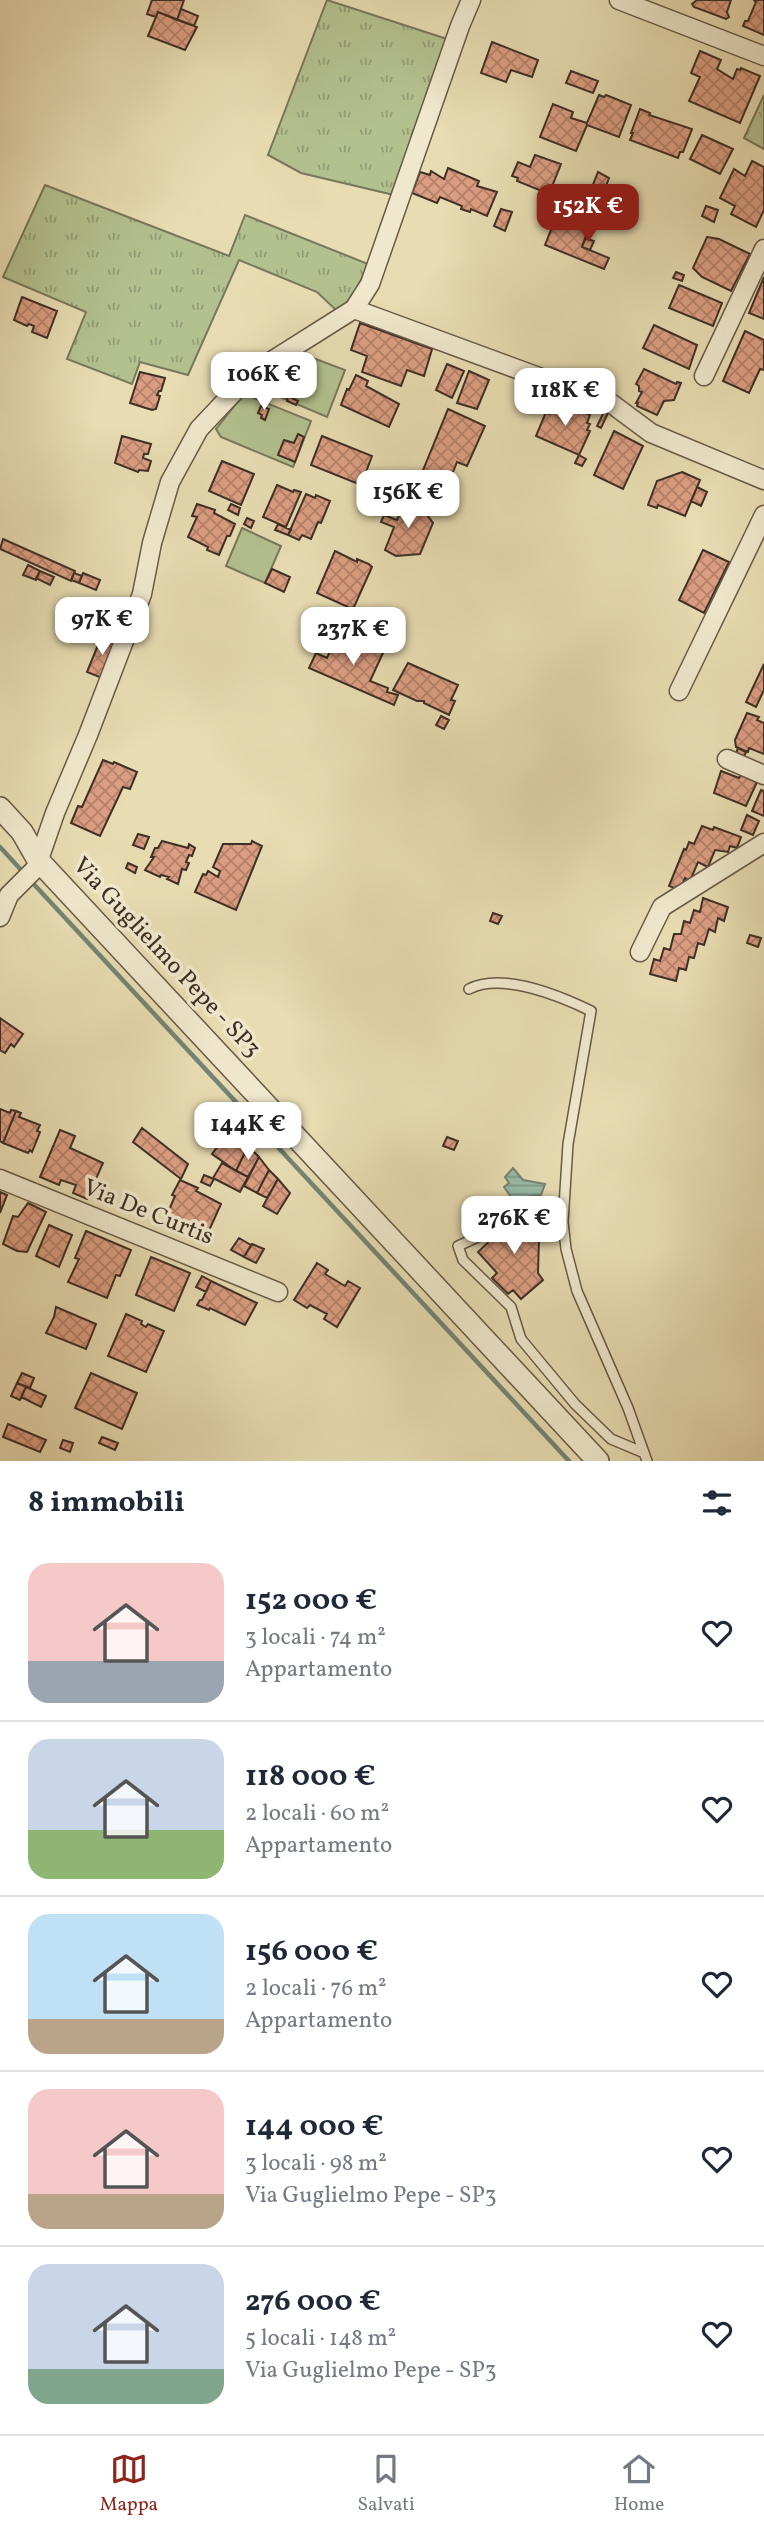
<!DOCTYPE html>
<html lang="it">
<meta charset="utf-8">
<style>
:root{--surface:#fff;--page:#f2f2f3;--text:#1f2937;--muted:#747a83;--line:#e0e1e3;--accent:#8f2418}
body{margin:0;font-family:Vollkorn,serif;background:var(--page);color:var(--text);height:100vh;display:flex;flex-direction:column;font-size:26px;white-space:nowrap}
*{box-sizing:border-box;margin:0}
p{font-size:23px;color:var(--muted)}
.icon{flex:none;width:38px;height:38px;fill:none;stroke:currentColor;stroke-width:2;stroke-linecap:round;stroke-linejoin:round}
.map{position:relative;height:1461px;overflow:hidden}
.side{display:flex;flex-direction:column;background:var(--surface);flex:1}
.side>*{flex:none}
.price{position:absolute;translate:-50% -60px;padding:0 16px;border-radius:14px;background:#fff;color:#222;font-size:23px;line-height:46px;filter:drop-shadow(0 2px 4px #0008)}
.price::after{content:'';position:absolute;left:50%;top:42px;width:21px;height:16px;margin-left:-10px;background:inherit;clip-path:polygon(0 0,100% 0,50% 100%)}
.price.current{background:var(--accent);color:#fff}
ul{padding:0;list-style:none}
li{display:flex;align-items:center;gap:21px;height:175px;padding:0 28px}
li+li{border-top:2px solid var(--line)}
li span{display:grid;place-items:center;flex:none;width:196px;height:140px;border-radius:21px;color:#555}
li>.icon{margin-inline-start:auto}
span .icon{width:84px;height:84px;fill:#fffc;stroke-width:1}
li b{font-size:30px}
h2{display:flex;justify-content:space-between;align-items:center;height:84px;padding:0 28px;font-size:30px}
.dock{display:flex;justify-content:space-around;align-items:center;height:98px;border-top:2px solid var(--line);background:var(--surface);font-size:19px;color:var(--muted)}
.dock a{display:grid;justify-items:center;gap:4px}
.dock .current{color:var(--accent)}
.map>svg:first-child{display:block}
.grass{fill:url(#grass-tufts);stroke:#78785a;stroke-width:2}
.garden{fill:#b3c18f;stroke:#78785a;stroke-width:2}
.water{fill:url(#water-rules);stroke:#748474;stroke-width:2}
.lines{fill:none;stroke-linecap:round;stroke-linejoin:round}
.stream{stroke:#748474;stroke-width:4.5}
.building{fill:url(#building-cross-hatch);stroke:#3e2f24;stroke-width:2}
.service-casing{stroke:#685a48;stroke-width:12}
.minor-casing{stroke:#685a48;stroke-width:21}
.tertiary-casing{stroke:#685a48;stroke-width:24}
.service{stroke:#f0e8cd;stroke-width:9}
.minor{stroke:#f0e8cd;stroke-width:18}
.tertiary{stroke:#f0e8cd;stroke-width:21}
.labels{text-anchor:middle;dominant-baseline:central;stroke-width:7;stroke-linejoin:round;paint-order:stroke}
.street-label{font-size:24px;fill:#3e2f24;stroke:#f0e8cd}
</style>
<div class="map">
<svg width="764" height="1461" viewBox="0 0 764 1461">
<defs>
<pattern id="grass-tufts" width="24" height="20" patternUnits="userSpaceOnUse" patternTransform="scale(1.75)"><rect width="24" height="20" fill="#b3c18f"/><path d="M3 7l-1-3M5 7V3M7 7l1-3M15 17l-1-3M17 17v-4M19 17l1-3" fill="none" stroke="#939d75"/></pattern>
<pattern id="water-rules" width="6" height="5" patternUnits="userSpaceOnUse" patternTransform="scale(1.75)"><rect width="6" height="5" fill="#98bca9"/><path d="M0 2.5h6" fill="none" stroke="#7d9989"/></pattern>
<pattern id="building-cross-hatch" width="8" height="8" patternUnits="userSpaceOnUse" patternTransform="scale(1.75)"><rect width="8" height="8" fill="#dc9e82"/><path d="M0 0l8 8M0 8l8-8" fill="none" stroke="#b4816a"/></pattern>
</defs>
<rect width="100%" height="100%" fill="#e8dcb2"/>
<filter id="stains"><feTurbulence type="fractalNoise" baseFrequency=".00286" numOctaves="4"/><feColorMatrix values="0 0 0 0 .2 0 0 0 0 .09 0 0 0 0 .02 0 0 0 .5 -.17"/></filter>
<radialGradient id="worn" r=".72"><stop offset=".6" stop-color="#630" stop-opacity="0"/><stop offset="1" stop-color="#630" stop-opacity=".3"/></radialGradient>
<path class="grass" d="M327,0L447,39L394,195L301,173L268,155Z
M764,95V149L744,138Z
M45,185L229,256L245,215L368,264L353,299L337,311L317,292L239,260L188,375L140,362L132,384L67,359L86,312L3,277Z"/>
<path class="garden" d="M305,355L345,370L327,417L252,385Z
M244,394L311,421L293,467L221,437L216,429Z
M242,528L281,546L265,583L226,566Z"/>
<path class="water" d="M513,1168L523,1180L545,1184L541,1195L525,1197L518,1201L511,1197L504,1187L509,1183L505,1177Z"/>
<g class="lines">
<path class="stream" d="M0,847L23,872
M29,879L569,1461"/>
</g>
<path class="building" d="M152,0H184L177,20L158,12L156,17L147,14Z
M697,0H731L727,12L729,17L726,19L694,7L692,4Z
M754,0H764V35L743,26L745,21H748L756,2Z
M181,9L198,16L194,26L177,20Z
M158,12L197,27L185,50L148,36Z
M492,42L538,60L532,77L511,70L506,82L481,73Z
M700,51L721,60L717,69L733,79L737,69L740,70L741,68L760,76L740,123L689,101L700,77L691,73Z
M571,71L598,81L593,93L566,83Z
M599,95L604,97L606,95L631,105L619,137L587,125L576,151L540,137L553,104L573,112L571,118L587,123Z
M640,109L650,113L649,115L692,129L683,152H680L678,158L630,140L633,133H631Z
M702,135L733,149L720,174L690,159Z
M535,155L561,164L549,194L517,181L518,178L512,176L518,162L530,167Z
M752,161L764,167V210L756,227L731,214L735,206L720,198L734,169L745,176Z
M448,168L479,181L477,186L497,192L487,216L471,209L470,212L461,209L462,206L440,197L437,203L412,193L420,172L430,175L431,171L444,179Z
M598,172L609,178L599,205L587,200Z
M587,200L599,205L594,216L582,211Z
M706,206L718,210L714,222L702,216Z
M501,209L512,212L505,231L494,226Z
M559,210L592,222L582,247L609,258L604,269L545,245Z
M707,237L719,239L750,254L731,291L702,277L693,268Z
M585,238L594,241L590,250L582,247Z
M676,272L684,275L682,281L673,278Z
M764,277V319L749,313Z
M679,285L722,303L713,326L669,308Z
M22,297L57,311L47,338L32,332L34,326L29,324L27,326L14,320Z
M360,323L432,349L424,376L407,370L401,386L362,372L367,356L351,350Z
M654,325L697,345L689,369L643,348Z
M745,331L764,340V370L760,369L749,393L723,381Z
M447,364L464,371L452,398L436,390Z
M644,369L676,384L677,382L681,383L674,400L664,401L657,415L637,406L638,403H636L642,392L639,391V386L636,384Z
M469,371L489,380L477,409L457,403Z
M140,372L165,378L161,391H159L157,395L160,396L156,409L152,410L130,403Z
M356,375L368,381L366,386L399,404L389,427L341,405L347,389L349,390Z
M288,396L298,401L296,405L287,401Z
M556,402L590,415L587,423L590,424L587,430L590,431L579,455L536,436L546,412L549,414Z
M261,406L269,409L265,420L261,418L262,415L258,413Z
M448,409L485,426L467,466L457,462L445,492L419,480Z
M604,412L608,413L601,428L597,426Z
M614,431L643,446L623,489L594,475Z
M298,434L304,437L295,462L278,455L284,440L294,443Z
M122,436L151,444L148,454H144L143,458L151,461L148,471L139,470L138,472L115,463Z
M322,436L372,456L361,485L311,465Z
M579,455L586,459L582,466L575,463Z
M222,461L254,474L241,505L209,491Z
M682,472L700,480L685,516L658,505L657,508L648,505L657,481Z
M381,478L402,488L397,498L384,492L379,503L371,499Z
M277,485L293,492L294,490L301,492L286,527L263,517Z
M697,487L707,492L701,506L691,501Z
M306,494L315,498L316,495L330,501L321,523L318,522L311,539L302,535L299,540L288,535Z
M407,498L418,503L433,523L420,554L396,556L385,550L394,527L381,522L384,515L397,520Z
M197,504L215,510L214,513L235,524L230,536H227L219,555L207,550L208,547L188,537L197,517L192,516Z
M231,504L240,508L238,515L228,510Z
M247,518L254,521L251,528L244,524Z
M278,524L291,530L288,535L275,530Z
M3,539L75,571L71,581L0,549Z
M703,550L729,562L704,613L679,600Z
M335,551L357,562V559L369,564L372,567L354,607L350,608L317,593Z
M28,565L40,571L36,580L23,575Z
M272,569L290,577L284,592L265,583Z
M40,571L54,577L50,585L36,578Z
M74,573L82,576L79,583L71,580Z
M83,573L100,580L96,590L79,583Z
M373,610L383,615L385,610L402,617L393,639L366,627Z
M338,633L383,653L370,681L388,688L387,692L398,695L394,705L309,668L316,653L327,658Z
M102,635L117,642L102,678L87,672Z
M408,663L458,685L451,700L455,701L449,715L424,703V701H417L393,690Z
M764,664V690L756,707L746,702Z
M747,713L759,717L757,720L764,723V754L749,748L748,752L736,747L735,740Z
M441,716L449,720L444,729L436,725Z
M738,748L746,752L743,759L735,756Z
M103,760L113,764L114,762L137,772L130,789L123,787L100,836L71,823L78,806L82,807Z
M721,771L739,778L741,775L757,782L746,806L714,793Z
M761,790L764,791V816L752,811Z
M747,815L759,821L753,835L741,830Z
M702,826L713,830L714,827L741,837L737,848L730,846L728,852L715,850L708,867L698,862L690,881L685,878L680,890L669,886L684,849L686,850L689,842L694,844Z
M138,834L149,837L144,849L133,845Z
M162,841L188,848L189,844L195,848L192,856L189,855L186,862L189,863L186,870L182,869L178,884L167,879L169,877L161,875L160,877L145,870L154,857H151L155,848H158Z
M252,841L262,846L236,910L195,892L203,874L206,875L208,871L218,877L220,871L213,867L223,844H251Z
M128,863L137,867L135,873L126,868Z
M703,898L728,907L724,921L718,918L715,932L709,929L704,945L698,943L694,958L689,957L686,970L679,968L676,981L650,974L654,959L660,961L664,948L670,950L674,934H681L684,921L690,923L694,910L700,912Z
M493,913L502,916L498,924L490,921Z
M750,935L761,938L758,947L747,943Z
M0,1018L23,1034L14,1047L11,1044L5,1053L0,1050Z
M0,1109L10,1113L11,1110L16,1111L3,1143L0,1141Z
M16,1111L21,1113L19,1117L40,1125L37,1131L40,1132L32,1152L30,1150L28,1153L3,1143Z
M142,1128L188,1164L181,1179L133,1142Z
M60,1130L75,1136L70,1148L103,1163L87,1199L73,1193L76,1185L61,1180L59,1185L40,1177Z
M232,1135L248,1146L236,1171L212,1154L219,1145L225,1147Z
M447,1137L458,1141L454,1150L443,1146Z
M248,1146L259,1157L248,1177L236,1171Z
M259,1157L269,1170L257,1193L244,1186Z
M222,1163L248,1177L240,1192L213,1178Z
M269,1170L278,1179L267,1198L257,1193Z
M204,1175L214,1179L210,1186L201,1182Z
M278,1179L290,1193L277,1214L263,1206Z
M180,1180L198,1188L196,1191L221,1204L207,1235L199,1232L198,1234L183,1224L181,1226L171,1223L172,1220L166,1217L175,1196L172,1195Z
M0,1192L7,1195L0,1213Z
M28,1203L46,1212L27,1252L17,1251L3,1244L13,1216L18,1217Z
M511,1210L539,1238L538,1273L543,1280L521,1299L513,1290L508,1294L492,1278L497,1273L478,1252L496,1235L491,1229Z
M49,1225L72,1235L59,1267L36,1256Z
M86,1231L131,1250L120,1276L116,1275L107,1298L68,1282L79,1259L75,1258Z
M239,1238L251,1245L244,1257L231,1250Z
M252,1244L264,1249L256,1263L244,1257Z
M151,1257L190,1273L174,1311L136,1295Z
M317,1263L328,1270L325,1274L345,1286L348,1281L360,1288L337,1327L324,1319L327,1314L310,1305L307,1308L294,1300Z
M202,1276L211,1281L206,1292L196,1287Z
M211,1281L257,1303L245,1325L210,1308L209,1310L197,1305L200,1300H202Z
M56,1307L96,1324L86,1349L46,1333L54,1317Z
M126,1314L142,1321L141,1324L146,1327L148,1324L164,1331L146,1372L108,1356Z
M22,1373L34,1378L30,1388L17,1383Z
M91,1373L137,1393L122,1429L75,1408Z
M17,1383L26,1387L20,1400L11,1396Z
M26,1387L46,1396L41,1407L21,1397Z
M8,1424L46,1440L40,1452L3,1437Z
M102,1437L118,1443L115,1450L99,1443Z
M63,1440L73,1443L70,1452L60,1448Z"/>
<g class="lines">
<defs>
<path id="service" d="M469,989C502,972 560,996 591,1011L568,1144L563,1222L566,1249L577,1291L628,1408L647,1461
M482,1235L458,1246L463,1260L511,1307L521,1339L575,1404L611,1439L642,1452"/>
<path id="minor" d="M619,0L764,56
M354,309L612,404L651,433L764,480
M704,376L764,249
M679,691L764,515
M727,759L764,775
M0,917L9,895L36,868L55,813L88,735L142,594L152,543L170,482L199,429L251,374L354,309L370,284L460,26L471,0
M640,952L662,907L764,843
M0,1179L278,1292"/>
<path id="tertiary" d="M0,808L22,832L38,860L598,1461"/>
</defs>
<use href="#service" class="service-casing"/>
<use href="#minor" class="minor-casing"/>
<use href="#tertiary" class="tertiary-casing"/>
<use href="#service" class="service"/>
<use href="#minor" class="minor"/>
<use href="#tertiary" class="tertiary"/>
</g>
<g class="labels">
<g class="street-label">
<text transform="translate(166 958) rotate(47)">Via Guglielmo Pepe - SP3</text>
<text transform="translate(148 1213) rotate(22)">Via De Curtis</text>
</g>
</g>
<rect width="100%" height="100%" filter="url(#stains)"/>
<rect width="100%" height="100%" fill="url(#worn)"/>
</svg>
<b class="price current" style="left:588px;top:244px">152K €</b>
<b class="price" style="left:264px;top:412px">106K €</b>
<b class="price" style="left:565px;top:428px">118K €</b>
<b class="price" style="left:408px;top:530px">156K €</b>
<b class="price" style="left:102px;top:657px">97K €</b>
<b class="price" style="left:353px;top:667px">237K €</b>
<b class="price" style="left:248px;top:1162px">144K €</b>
<b class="price" style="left:514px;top:1256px">276K €</b>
</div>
<section class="side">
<h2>8 immobili<svg class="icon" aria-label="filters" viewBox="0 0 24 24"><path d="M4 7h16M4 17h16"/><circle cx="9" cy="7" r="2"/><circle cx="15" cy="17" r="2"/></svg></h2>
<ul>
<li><span style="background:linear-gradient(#f6c9c9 70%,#9aa5b1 0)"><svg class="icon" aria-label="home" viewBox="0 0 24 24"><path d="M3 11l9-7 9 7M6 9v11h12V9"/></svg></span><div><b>152 000 €</b><p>3 locali · 74 m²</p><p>Appartamento</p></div><svg class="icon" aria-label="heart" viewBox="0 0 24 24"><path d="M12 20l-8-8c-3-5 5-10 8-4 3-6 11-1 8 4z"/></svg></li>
<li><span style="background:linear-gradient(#c9d6e8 65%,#8fb573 0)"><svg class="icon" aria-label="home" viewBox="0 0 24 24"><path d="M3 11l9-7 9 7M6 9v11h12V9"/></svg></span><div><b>118 000 €</b><p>2 locali · 60 m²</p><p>Appartamento</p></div><svg class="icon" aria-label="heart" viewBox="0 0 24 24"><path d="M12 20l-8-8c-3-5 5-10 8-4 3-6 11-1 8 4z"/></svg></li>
<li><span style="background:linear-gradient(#bfe0f5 75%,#b9a48a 0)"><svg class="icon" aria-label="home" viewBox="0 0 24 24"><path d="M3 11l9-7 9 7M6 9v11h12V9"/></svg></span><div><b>156 000 €</b><p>2 locali · 76 m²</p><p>Appartamento</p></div><svg class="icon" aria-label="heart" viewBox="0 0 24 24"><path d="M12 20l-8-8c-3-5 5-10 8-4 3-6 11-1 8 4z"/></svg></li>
<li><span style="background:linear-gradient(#f6c9c9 75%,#b9a48a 0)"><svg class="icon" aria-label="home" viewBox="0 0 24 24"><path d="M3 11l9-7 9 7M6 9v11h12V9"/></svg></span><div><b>144 000 €</b><p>3 locali · 98 m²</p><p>Via Guglielmo Pepe - SP3</p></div><svg class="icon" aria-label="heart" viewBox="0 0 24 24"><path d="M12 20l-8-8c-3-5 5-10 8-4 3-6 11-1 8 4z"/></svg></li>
<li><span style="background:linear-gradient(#c9d6e8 75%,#7fa58c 0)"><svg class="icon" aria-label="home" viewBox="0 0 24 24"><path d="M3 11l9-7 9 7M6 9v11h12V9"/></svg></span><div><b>276 000 €</b><p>5 locali · 148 m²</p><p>Via Guglielmo Pepe - SP3</p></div><svg class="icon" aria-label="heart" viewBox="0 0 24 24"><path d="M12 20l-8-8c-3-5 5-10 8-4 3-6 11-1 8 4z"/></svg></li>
</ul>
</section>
<nav class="dock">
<a class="current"><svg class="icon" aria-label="map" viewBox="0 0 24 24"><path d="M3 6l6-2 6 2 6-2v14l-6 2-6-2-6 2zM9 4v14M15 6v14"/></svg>Mappa</a>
<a><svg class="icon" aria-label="saved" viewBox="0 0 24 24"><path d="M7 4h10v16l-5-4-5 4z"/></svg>Salvati</a>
<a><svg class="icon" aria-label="home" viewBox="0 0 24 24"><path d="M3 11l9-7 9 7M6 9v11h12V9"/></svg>Home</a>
</nav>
